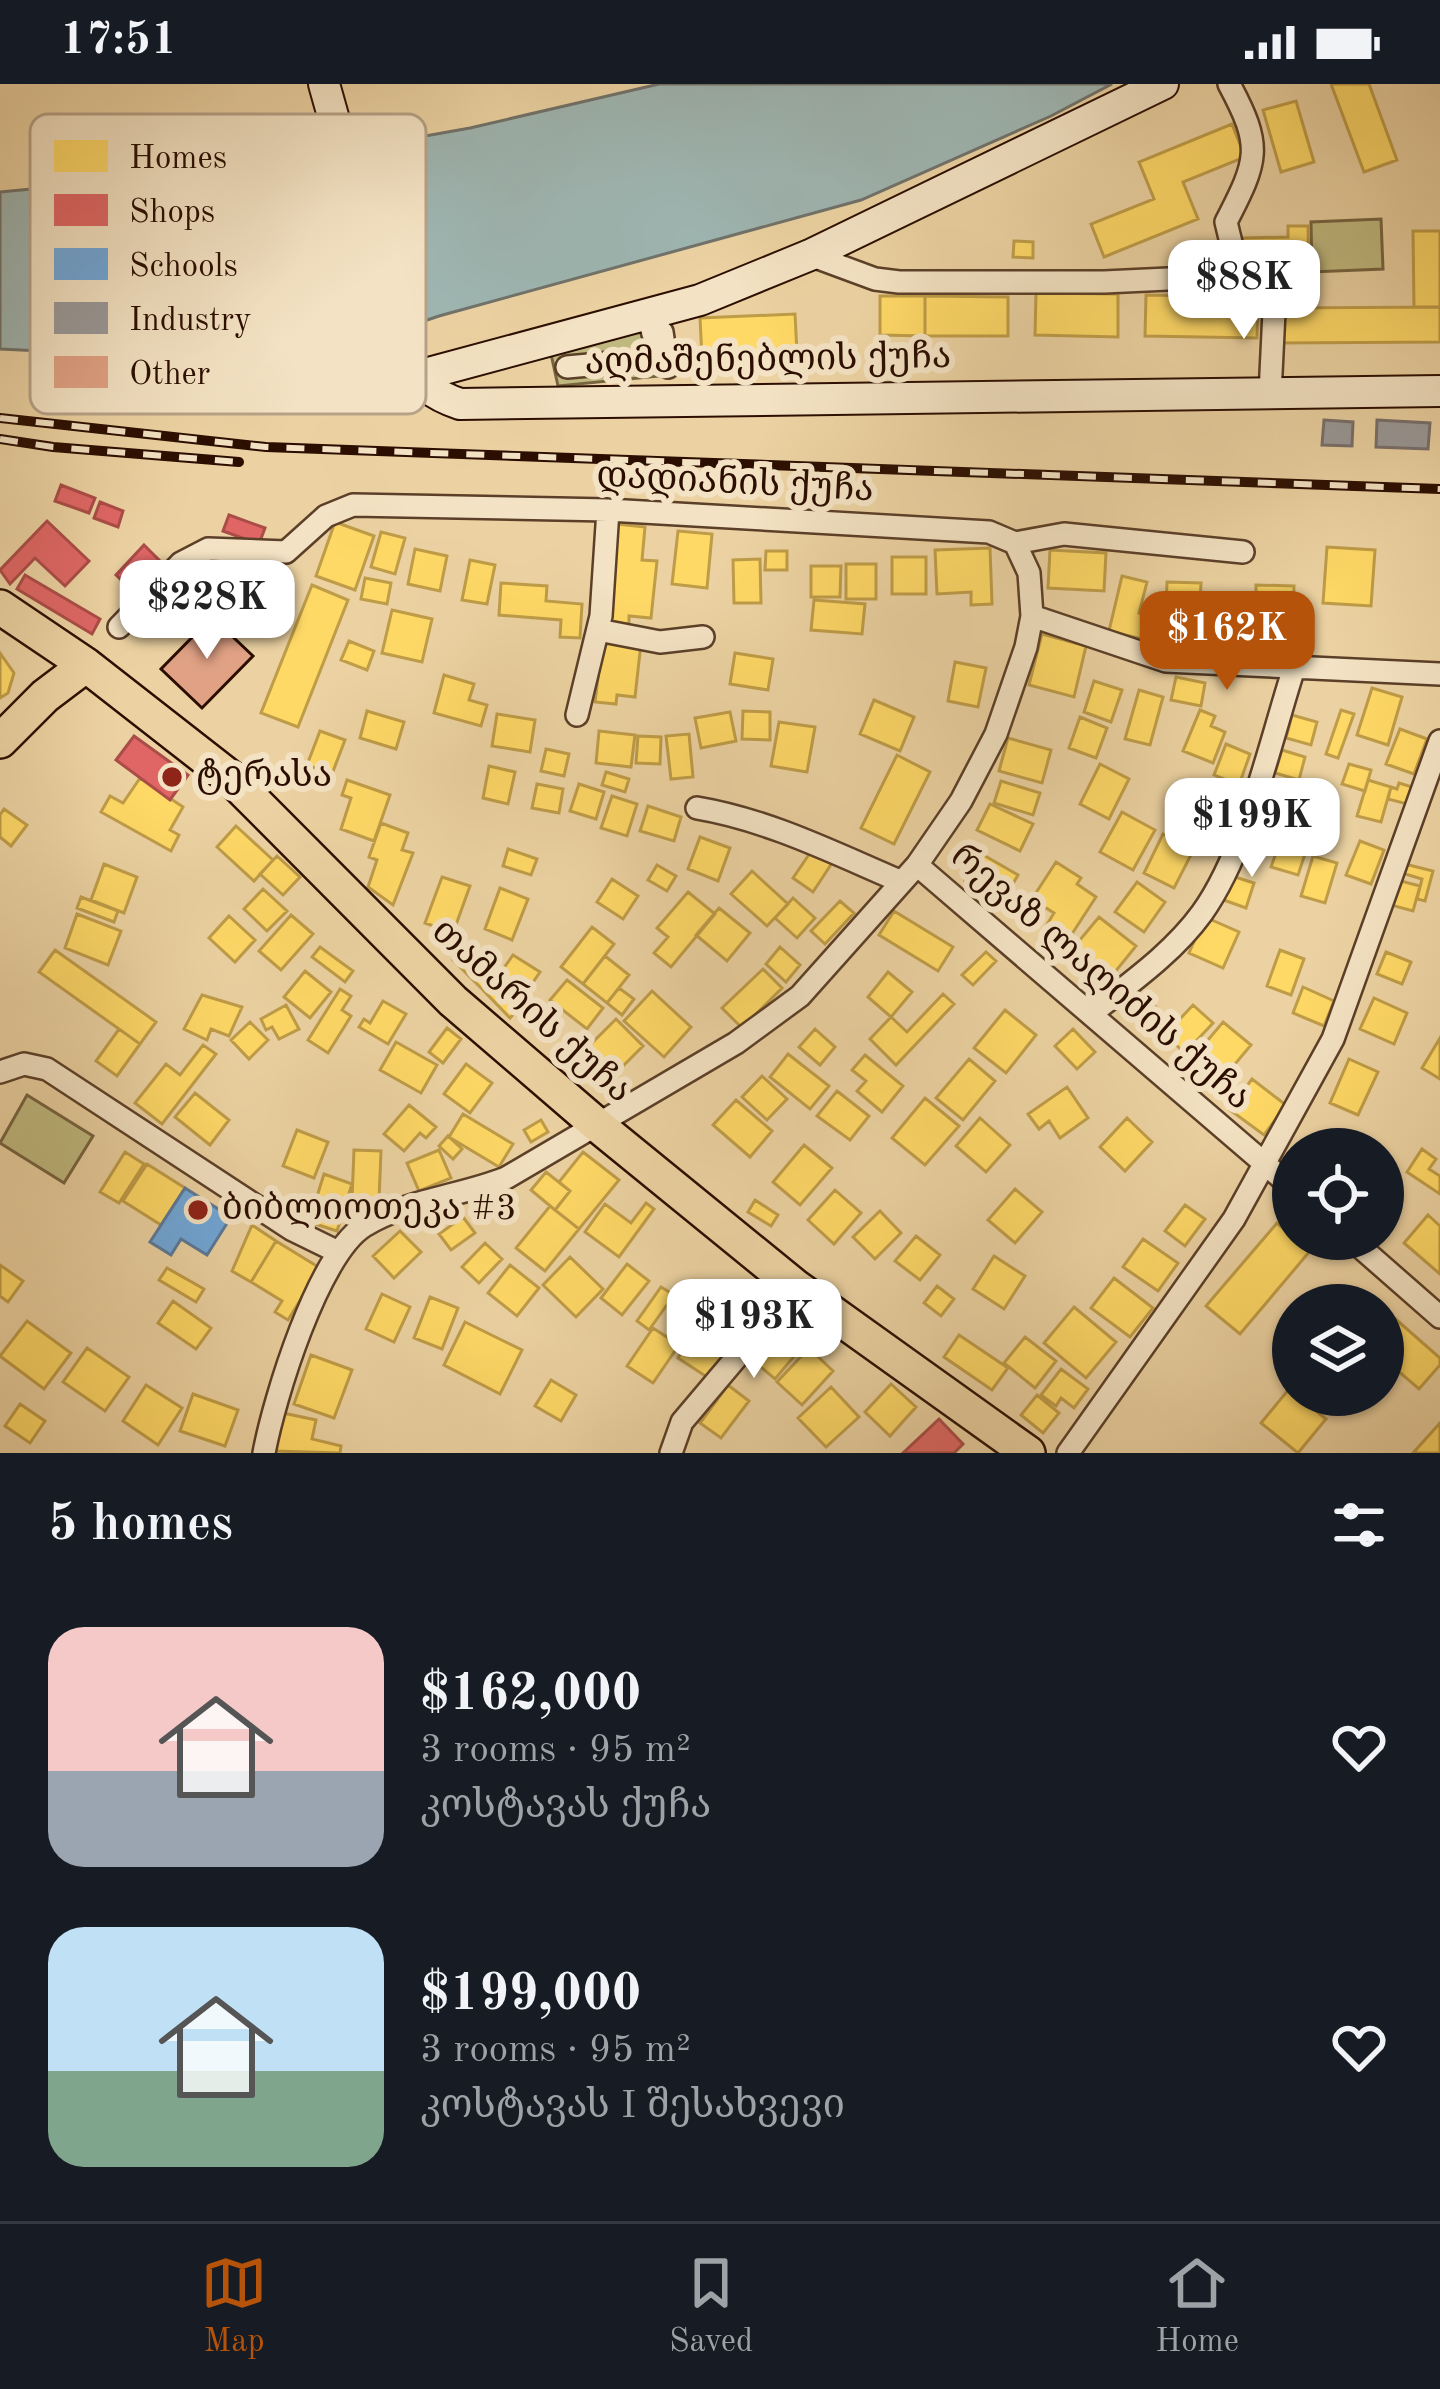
<!DOCTYPE html>
<meta charset="utf-8">
<style>
:root{--surface:#171b24;--page:#20242c;--text:#f1f3f6;--muted:#9ea1a6;--line:#363941;--accent:#b45309}
body{margin:0;font-family:"Old Standard TT","Noto Serif Georgian",serif;background:var(--page);color:var(--text);height:100vh;display:flex;flex-direction:column;font-size:45px;white-space:nowrap}
*{box-sizing:border-box;margin:0}
p{font-size:39px;color:var(--muted)}
.icon{flex:none;width:66px;height:66px;fill:none;stroke:currentColor;stroke-width:2;stroke-linecap:round;stroke-linejoin:round}
.map{position:relative;height:1369px;overflow:hidden}
.side{display:flex;flex-direction:column;background:var(--surface);flex:1}
.side>*{flex:none}
.fabs{position:absolute;left:1272px;top:1044px;display:grid;gap:24px}
.fabs a{display:grid;place-items:center;width:132px;height:132px;border-radius:50%;background:var(--surface);box-shadow:0 3px 9px #0004;font-size:60px}
.price{position:absolute;translate:-50% -102px;padding:0 27px;border-radius:24px;background:#fff;color:#222;font-size:39px;line-height:78px;filter:drop-shadow(0 3px 6px #0008)}
.price::after{content:'';position:absolute;left:50%;top:72px;width:36px;height:27px;margin-left:-18px;background:inherit;clip-path:polygon(0 0,100% 0,50% 100%)}
.price.selected{background:var(--accent);color:#fff}
ul{padding:0;list-style:none}
li{display:flex;align-items:center;gap:36px;height:300px;padding:0 48px}
li span{display:grid;place-items:center;flex:none;width:336px;height:240px;border-radius:36px;color:#555}
li>.icon{margin-inline-start:auto}
span .icon{width:144px;height:144px;fill:#fffc;stroke-width:1}
li b{font-size:51px}
h2{display:flex;justify-content:space-between;align-items:center;height:144px;padding:0 48px;font-size:51px}
.status{display:flex;justify-content:space-between;align-items:center;height:84px;padding:0 60px;background:var(--surface);direction:ltr}
.status svg{height:33px;fill:currentColor}
.tab-bar{display:flex;justify-content:space-around;align-items:center;height:168px;border-top:3px solid var(--line);background:var(--surface);font-size:33px;color:var(--muted)}
.tab-bar a{display:grid;justify-items:center;gap:6px}
.tab-bar .selected{color:var(--accent)}
.map>svg:first-child{display:block}
.green{fill:#c0b97f;stroke:#766440;stroke-width:3}
.water{fill:#9eb5b1;stroke:#70726a;stroke-width:3}
.homes{fill:#ffd966;stroke:#bf9c47;stroke-width:3}
.shops{fill:#e06666;stroke:#aa4c47;stroke-width:3}
.schools{fill:#6fa8dc;stroke:#5b7a9a;stroke-width:3}
.industry{fill:#999;stroke:#786f6b;stroke-width:3}
.building{fill:#e0a184;stroke:#2b0e00;stroke-width:3}
.lines{fill:none;stroke-linecap:round;stroke-linejoin:round}
.street-casing{stroke:#5b3f28;stroke-width:26}
.secondary-casing{stroke:#2b0e00;stroke-width:34}
.primary-casing{stroke:#2b0e00;stroke-width:38}
.street{stroke:#f3e2c3;stroke-width:21}
.secondary{stroke:#f3e2c3;stroke-width:30}
.primary{stroke:#ecd2a2;stroke-width:33}
.rail-casing{stroke:#2b0e00;stroke-width:10}
.rail{stroke:#f3e2c3;stroke-width:6;stroke-dasharray:18;stroke-linecap:butt}
.poi-dot{fill:#8f2418;stroke:#f3e2c3;stroke-width:4.5}
.labels{text-anchor:middle;dominant-baseline:central;stroke-width:12;stroke-linejoin:round;paint-order:stroke}
.street-label{font-size:36px;fill:#2b0e00;stroke:#f3e2c3}
.poi-label{font-size:36px;fill:#2b0e00;stroke:#f3e2c3;text-anchor:start}
.key{fill:#f3e2c3;stroke:#b7a288;stroke-width:3}
.key-label{font-size:33px;fill:#2b0e00}
</style>
<div class="status"><b>17:51</b><svg viewBox="0 0 49 12"><path d="M0 12V9h3v3zM5 12V6h3v6zM10 12V3h3v9zM15 12V0h3v12zM26 1h20v11H26zM47 4h2v5h-2z"/></svg></div>
<div class="map">
<svg width="1440" height="1369" viewBox="0 0 1440 1369">
<rect width="100%" height="100%" fill="#ecd2a2"/>
<filter id="stains"><feTurbulence type="fractalNoise" baseFrequency=".00167" numOctaves="4"/><feColorMatrix values="0 0 0 0 .2 0 0 0 0 .09 0 0 0 0 .02 0 0 0 .5 -.17"/></filter>
<radialGradient id="worn" r=".72"><stop offset=".6" stop-color="#630" stop-opacity="0"/><stop offset="1" stop-color="#630" stop-opacity=".3"/></radialGradient>
<path class="green" d="M1381,135L1383,185L1312,188L1311,138Z
M666,238L680,290L558,302L551,270Z
M27,1011L93,1052L64,1099L0,1059Z"/>
<path class="water" d="M659,0H1112L1051,32L861,116L439,232L321,272L162,253L41,267L0,265V108L240,85L470,44Z"/>
<path class="homes" d="M1331,0H1369L1397,76L1364,88Z
M1296,17L1314,78L1281,88L1263,26Z
M1232,40L1245,73L1183,98L1198,135L1104,173L1091,140L1154,115L1139,78Z
M1288,142H1308L1309,194H1294V187L1242,189V154L1288,153Z
M1413,147H1440V223H1414Z
M1014,157L1033,158V174L1013,173Z
M1036,209L1118,210V253L1035,251Z
M1146,211L1258,213L1257,254L1145,252Z
M880,212H925V252L880,251Z
M925,212L1008,213V252H925Z
M1440,223V258L1281,259V224Z
M795,230L797,269L702,274L700,234Z
M335,438L374,452L355,506L316,492Z
M616,440L645,443L642,476L657,477L651,534L629,532V540L608,538Z
M678,447L712,450L707,504L672,500Z
M381,448L405,454L395,490L371,483Z
M1327,463L1375,466L1371,522L1323,519Z
M990,464L992,520L971,521V508L937,510L935,466Z
M415,465L447,472L440,507L408,500Z
M1050,466L1106,469L1104,507L1048,504Z
M766,467H787V486H765Z
M892,473H926V510H892Z
M760,475L761,519H734L733,476Z
M470,476L495,481L487,520L462,516Z
M846,480H876V515H846Z
M811,482H841L840,513H811Z
M1122,492L1147,498L1139,529L1148,531L1142,555L1109,547Z
M365,494L391,499L387,520L361,515Z
M1167,498L1201,499L1200,520L1256,521V501L1294,502L1292,560L1165,556Z
M501,499L547,502L546,517L582,520L580,554L560,553L561,536L499,531Z
M312,501L348,516L298,643L261,629Z
M814,516L865,520L862,550L811,546Z
M392,526L432,535L422,578L382,569Z
M1042,550L1086,562L1074,613L1029,601Z
M603,554L641,559L635,613L617,611L616,620L595,618Z
M349,557L374,567L367,586L341,576Z
M0,569L14,589L8,609L0,614Z
M735,569L773,575L768,606L730,600Z
M955,578L986,584L978,623L948,617Z
M444,591L474,600L469,616L487,621L481,642L434,629Z
M1176,593L1205,599L1201,622L1171,616Z
M1094,597L1122,606L1111,638L1084,628Z
M1372,604L1402,613L1388,661L1357,651Z
M1139,606L1163,613L1150,661L1125,655Z
M874,616L914,633L900,667L860,650Z
M1200,626L1215,632L1211,642L1225,648L1213,679L1183,667Z
M1341,626L1354,630L1338,674L1326,670Z
M367,627L404,638L396,665L360,654Z
M743,627L770,628V656L742,655Z
M730,628L736,657L701,664L695,634Z
M497,630L535,636L530,668L492,662Z
M1292,631L1317,638L1311,661L1286,654Z
M1080,633L1107,644L1096,674L1069,664Z
M779,638L815,643L807,688L771,682Z
M1400,645L1427,655L1414,690L1386,680Z
M320,647L345,656L332,690L307,681Z
M599,647L635,651L631,683L596,679Z
M689,650L693,693L671,695L666,652Z
M638,652L661,653L660,680L636,679Z
M1008,654L1051,666L1042,699L999,687Z
M1226,660L1250,670L1239,701L1214,691Z
M546,665L569,670L564,692L541,687Z
M1282,666L1305,673L1299,696L1275,689Z
M897,671L930,688L894,760L861,744Z
M1100,680L1129,695L1109,735L1080,720Z
M1349,680L1371,686L1365,707L1342,700Z
M489,682L515,688L508,720L483,714Z
M606,688L629,695L625,708L602,701Z
M140,694L183,723L170,746L179,751L171,767L101,728L110,712L123,719Z
M347,696L390,711L374,757L341,745L351,714L342,711Z
M1368,696L1391,703L1381,738L1357,732Z
M1001,697L1040,709L1033,731L994,719Z
M1399,699L1412,703L1407,720L1388,715L1391,703L1397,705Z
M537,700L563,705L559,729L532,724Z
M579,700L604,708L596,735L570,727Z
M1208,704L1232,714L1215,755L1192,745Z
M1259,709L1283,718L1270,752L1246,743Z
M612,712L637,720L627,752L601,744Z
M990,720L1033,740L1020,767L977,746Z
M648,722L681,733L674,757L640,747Z
M4,725L27,741L11,762L0,753V731Z
M1122,728L1155,746L1133,786L1100,768Z
M381,739L408,749L402,766L413,769L393,821L368,803L377,776L369,773Z
M1286,741L1312,749L1298,791L1271,783Z
M236,742L273,776L254,797L217,763Z
M1163,750L1194,765L1174,804L1144,789Z
M700,753L730,764L718,797L688,785Z
M1360,757L1384,766L1371,800L1346,791Z
M508,765L537,775L531,791L503,782Z
M812,766L832,779L813,808L793,794Z
M980,769L1018,791L999,824L986,816L989,810L965,797Z
M277,772L300,793L283,811L260,790Z
M1313,772L1337,779L1325,819L1301,812Z
M1056,778L1081,794L1077,800L1096,813L1068,856L1046,842L1054,829L1032,815Z
M104,780L137,793L124,829L91,816Z
M1405,780L1433,787L1425,817L1417,815L1422,795L1402,789Z
M657,781L676,792L667,807L648,796Z
M752,787L788,820L767,842L731,810Z
M1229,791L1254,799L1246,824L1221,815Z
M442,793L470,802L453,849L425,839Z
M612,795L638,812L623,835L597,818Z
M1397,796L1420,802L1413,827L1391,821Z
M1137,798L1165,818L1144,848L1115,828Z
M500,804L528,815L512,856L485,845Z
M263,805L287,827L267,847L244,825Z
M688,808L715,830L671,883L654,869L668,853L657,844Z
M81,813L118,827L114,838L77,824Z
M793,814L815,834L797,854L775,834Z
M840,817L854,829L825,860L811,847Z
M719,824L750,849L727,877L696,851Z
M894,827L953,863L938,887L879,851Z
M77,830L121,847L108,881L65,864Z
M291,831L313,850L281,886L259,867Z
M229,832L255,856L235,878L209,854Z
M1099,833L1136,862L1111,893L1074,863Z
M1205,833L1239,848L1223,884L1189,869Z
M592,843L614,860L583,900L561,883Z
M320,863L353,887L345,898L312,873Z
M780,863L800,881L786,898L766,880Z
M464,864L496,895L484,907L453,876Z
M55,866L156,938L140,960L39,888Z
M1280,866L1304,875L1291,911L1267,902Z
M986,868L996,877L973,901L962,891Z
M1386,868L1411,878L1402,900L1377,890Z
M513,871L540,888L521,916L494,898Z
M605,872L629,891L607,919L583,900Z
M763,885L782,904L742,944L722,924Z
M305,887L331,908L310,934L284,913Z
M888,888L912,908L891,933L868,913Z
M567,896L603,924L587,945L550,916Z
M494,898L519,924L510,934L484,907Z
M1303,903L1334,917L1324,942L1293,929Z
M619,904L634,915L622,931L607,919Z
M340,905L351,912L342,926L351,932L328,969L308,956Z
M1136,905L1157,924L1142,940L1121,921Z
M652,907L691,943L664,973L624,937Z
M943,910L954,920L896,981L870,955L891,933L907,948Z
M202,911L242,923L229,952L211,945L207,956L184,945Z
M1374,914L1407,929L1394,960L1360,945Z
M383,917L406,930L388,960L359,943L364,935L370,939Z
M286,921L299,945L279,955L272,943L266,946L261,935Z
M1193,921L1213,939L1185,969L1165,951Z
M1005,926L1036,951L1006,989L974,964Z
M616,935L643,962L610,995L583,968Z
M250,938L268,956L249,975L231,956Z
M1223,938L1251,961L1220,998L1192,975Z
M447,944L461,955L443,979L429,968Z
M119,945L140,960L117,992L96,977Z
M815,945L835,963L820,981L799,963Z
M1073,945L1095,968L1077,985L1055,962Z
M1440,954V995L1422,984Z
M396,958L437,981L421,1009L380,986Z
M203,961L216,970L162,1040L135,1019L166,980L180,991Z
M788,970L829,1002L810,1025L770,993Z
M865,971L903,1002L882,1028L857,1007L866,997L852,986Z
M969,975L995,997L963,1036L936,1014Z
M1349,975L1378,988L1358,1031L1330,1019Z
M466,980L492,999L470,1029L444,1010Z
M762,992L787,1015L767,1036L742,1013Z
M1252,995L1286,1021L1264,1051L1230,1026Z
M1067,1003L1088,1034L1060,1054L1049,1037L1039,1045L1028,1030Z
M837,1007L869,1032L850,1056L817,1032Z
M195,1009L229,1036L210,1061L175,1033Z
M925,1014L959,1042L925,1081L892,1054Z
M736,1016L772,1047L750,1073L713,1041Z
M409,1021L436,1043L426,1054L420,1049L404,1067L384,1050Z
M463,1030L513,1060L499,1083L449,1053Z
M980,1034L1010,1061L986,1088L956,1062Z
M1127,1034L1152,1058L1125,1087L1100,1063Z
M541,1036L548,1048L531,1058L524,1046Z
M297,1046L328,1058L314,1094L283,1082Z
M1334,1048L1354,1065H1320Z
M448,1052L462,1065L453,1075L439,1062Z
M804,1061L832,1084L800,1121L773,1098Z
M1422,1065L1436,1075L1429,1085L1440,1092V1110L1407,1088Z
M354,1066L381,1067L379,1116L352,1115Z
M439,1066L451,1094L419,1107L407,1079Z
M125,1068L144,1080L119,1119L100,1108Z
M583,1068L619,1096L579,1145L555,1126L570,1107L559,1098Z
M147,1080L185,1104L161,1141L123,1117Z
M546,1088L570,1107L555,1126L531,1106Z
M324,1090L352,1100L337,1147L309,1138Z
M1015,1105L1042,1128L1015,1159L988,1136Z
M835,1106L861,1129L834,1160L808,1136Z
M755,1116L778,1131L771,1142L748,1128Z
M646,1119L654,1125L619,1173L585,1148L605,1120L631,1139Z
M1185,1121L1205,1135L1185,1162L1165,1147Z
M550,1122L579,1145L545,1187L516,1164Z
M880,1127L901,1149L875,1175L853,1153Z
M1428,1131L1440,1142V1190L1404,1159Z
M463,1133L475,1149L451,1166L439,1150Z
M1277,1139L1310,1167L1240,1250L1206,1222Z
M252,1141L276,1157L251,1198L232,1187Z
M400,1147L421,1168L394,1194L373,1172Z
M916,1152L940,1171L920,1196L895,1177Z
M1143,1155L1178,1179L1158,1207L1123,1183Z
M276,1157L320,1184L288,1236L275,1228L282,1217L251,1198Z
M485,1159L502,1175L479,1199L462,1183Z
M994,1172L1025,1192L1004,1225L973,1205Z
M570,1173L603,1205L576,1233L543,1201Z
M627,1180L649,1197L622,1231L601,1214Z
M0,1181L23,1197L8,1218L0,1212Z
M510,1181L539,1204L517,1232L488,1209Z
M167,1184L204,1205L196,1218L159,1196Z
M1114,1194L1153,1224L1130,1253L1091,1224Z
M937,1202L954,1215L941,1232L924,1219Z
M661,1203L674,1211L649,1246L637,1237Z
M382,1210L410,1223L394,1258L366,1245Z
M430,1213L458,1224L442,1265L414,1254Z
M173,1217L211,1244L196,1265L158,1239Z
M1074,1223L1116,1258L1086,1294L1044,1259Z
M1383,1224L1440,1274V1281L1419,1305L1383,1274Z
M786,1228L813,1250L775,1295L748,1272Z
M707,1229L740,1250L710,1295L678,1274Z
M27,1237L71,1269L44,1305L0,1272Z
M465,1238L522,1266L500,1310L444,1281Z
M653,1244L679,1261L653,1299L627,1282Z
M959,1251L1008,1284L992,1306L944,1273Z
M1025,1253L1056,1277L1035,1304L1004,1279Z
M87,1264L129,1293L105,1327L63,1298Z
M809,1264L833,1287L802,1321L777,1298Z
M311,1271L352,1286L334,1334L294,1320Z
M1061,1285L1088,1305L1074,1324L1061,1314L1056,1322L1041,1311Z
M551,1296L576,1311L561,1337L535,1322Z
M891,1300L916,1323L890,1352L865,1328Z
M146,1301L182,1324L158,1361L123,1337Z
M728,1301L749,1317L721,1354L700,1339Z
M831,1303L859,1333L826,1363L798,1334Z
M1289,1305L1326,1335L1298,1369L1261,1339Z
M193,1310L238,1326L225,1362L180,1347Z
M1037,1311L1059,1329L1043,1349L1021,1331Z
M20,1320L45,1337L30,1359L5,1342Z
M283,1329L316,1336L312,1355L341,1362L340,1369L274,1367Z
M1440,1339V1369H1413Z"/>
<path class="shops" d="M61,401L95,414L89,429L55,417Z
M100,418L123,427L118,443L94,434Z
M229,431L265,444L259,460L223,447Z
M47,437L89,477L65,502L35,474L10,500L0,486Z
M144,461L164,481L136,510L116,491Z
M25,491L100,535L92,550L17,505Z
M134,652L188,691L170,716L116,676Z
M939,1335L963,1360L954,1369H903Z"/>
<path class="schools" d="M185,1104L231,1133L207,1171L181,1155L171,1171L150,1158Z"/>
<path class="industry" d="M1324,336L1353,338L1352,362L1322,361Z
M1377,336L1430,339L1428,365L1376,363Z"/>
<path class="building" d="M212,533L253,572L202,624L161,585Z"/>
<g class="lines">
<defs>
<path id="street" d="M1229,0C1263,63 1258,76 1226,138L1234,171L1232,192
M810,171L875,195L899,198H1104L1232,192L1265,196L1275,207L1270,310
M651,242L653,250L662,248L666,274
M567,283L666,274L668,283
M1015,459L1064,450L1243,468
M1032,532L1166,577L1440,590
M119,543L181,479L208,465L286,468L326,432L353,421L608,426L989,448L1015,459L1029,489L1032,532L1026,563L996,650L961,717L917,781L800,912L736,959L506,1094C461,1112 406,1116 364,1142C318,1171 274,1315 264,1369
M598,546L660,558L703,553
M577,631L601,532L608,426
M697,724C769,736 836,770 902,798
M917,781L1293,1104
M1092,929C1130,899 1173,869 1202,829C1247,766 1270,658 1294,584
M0,988L24,980L47,985L291,1145L338,1168
M1351,1155L1440,1233
M671,1369L682,1338L796,1203
M1068,1369L1234,1135L1333,955L1440,657"/>
<path id="secondary" d="M324,0L401,274C417,298 433,311 460,320L1440,307
M414,293L700,216L810,171L1163,0"/>
<path id="primary" d="M0,523L86,581L232,695L453,917L596,1040L796,1203L1028,1369
M0,657L45,612L86,581"/>
</defs>
<use href="#street" class="street-casing"/>
<use href="#secondary" class="secondary-casing"/>
<use href="#primary" class="primary-casing"/>
<use href="#street" class="street"/>
<use href="#secondary" class="secondary"/>
<use href="#primary" class="primary"/>
<defs>
<path id="rail" d="M0,334L266,363L1440,405
M0,355L53,363L239,378"/>
</defs>
<use href="#rail" class="rail-casing"/>
<use href="#rail" class="rail"/>
</g>
<g class="poi-dot">
<circle cx="172" cy="693" r="12"/>
<circle cx="198" cy="1126" r="12"/>
</g>
<g class="labels">
<g class="street-label">
<text transform="translate(768 277) rotate(-1)">აღმაშენებლის ქუჩა</text>
<text transform="translate(735 400) rotate(3)">დადიანის ქუჩა</text>
<text transform="translate(1100 894) rotate(41)">რევაზ ლაღიძის ქუჩა</text>
<text transform="translate(531 928) rotate(42)">თამარის ქუჩა</text>
</g>
<g class="poi-label">
<text x="196" y="693">ტერასა</text>
<text x="222" y="1126">ბიბლიოთეკა #3</text>
</g>
</g>
<rect x="30" y="30" width="396" height="300" rx="18" class="key"/>
<rect x="54" y="56" width="54" height="32" fill="#ffd966"/>
<rect x="54" y="110" width="54" height="32" fill="#e06666"/>
<rect x="54" y="164" width="54" height="32" fill="#6fa8dc"/>
<rect x="54" y="218" width="54" height="32" fill="#999"/>
<rect x="54" y="272" width="54" height="32" fill="#e0a184"/>
<g class="key-label">
<text x="129" y="84">Homes</text>
<text x="129" y="138">Shops</text>
<text x="129" y="192">Schools</text>
<text x="129" y="246">Industry</text>
<text x="129" y="300">Other</text>
</g>
<rect width="100%" height="100%" filter="url(#stains)"/>
<rect width="100%" height="100%" fill="url(#worn)"/>
</svg>
<div class="fabs">
<a><svg class="icon" aria-label="locate" viewBox="0 0 24 24"><circle cx="12" cy="12" r="6"/><path d="M12 2v4M12 18v4M2 12h4M18 12h4"/></svg></a>
<a><svg class="icon" aria-label="layers" viewBox="0 0 24 24"><path d="M12 4l9 5-9 5-9-5zM3 14l9 5 9-5"/></svg></a>
</div>
<b class="price" style="left:1244px;top:258px">$88K</b>
<b class="price" style="left:207px;top:578px">$228K</b>
<b class="price selected" style="left:1227px;top:609px">$162K</b>
<b class="price" style="left:1252px;top:796px">$199K</b>
<b class="price" style="left:754px;top:1297px">$193K</b>
</div>
<section class="side">
<h2>5 homes<svg class="icon" aria-label="filters" viewBox="0 0 24 24"><path d="M4 7h16M4 17h16"/><circle cx="9" cy="7" r="2"/><circle cx="15" cy="17" r="2"/></svg></h2>
<ul>
<li><span style="background:linear-gradient(#f6c9c9 60%,#9aa5b1 0)"><svg class="icon" aria-label="home" viewBox="0 0 24 24"><path d="M3 11l9-7 9 7M6 9v11h12V9"/></svg></span><div><b>$162,000</b><p>3 rooms · 95 m²</p><p>კოსტავას ქუჩა</p></div><svg class="icon" aria-label="heart" viewBox="0 0 24 24"><path d="M12 20l-8-8c-3-5 5-10 8-4 3-6 11-1 8 4z"/></svg></li>
<li><span style="background:linear-gradient(#bfe0f5 60%,#7fa58c 0)"><svg class="icon" aria-label="home" viewBox="0 0 24 24"><path d="M3 11l9-7 9 7M6 9v11h12V9"/></svg></span><div><b>$199,000</b><p>3 rooms · 95 m²</p><p>კოსტავას I შესახვევი</p></div><svg class="icon" aria-label="heart" viewBox="0 0 24 24"><path d="M12 20l-8-8c-3-5 5-10 8-4 3-6 11-1 8 4z"/></svg></li>
</ul>
</section>
<nav class="tab-bar">
<a class="selected"><svg class="icon" aria-label="map" viewBox="0 0 24 24"><path d="M3 6l6-2 6 2 6-2v14l-6 2-6-2-6 2zM9 4v14M15 6v14"/></svg>Map</a>
<a><svg class="icon" aria-label="saved" viewBox="0 0 24 24"><path d="M7 4h10v16l-5-4-5 4z"/></svg>Saved</a>
<a><svg class="icon" aria-label="home" viewBox="0 0 24 24"><path d="M3 11l9-7 9 7M6 9v11h12V9"/></svg>Home</a>
</nav>
